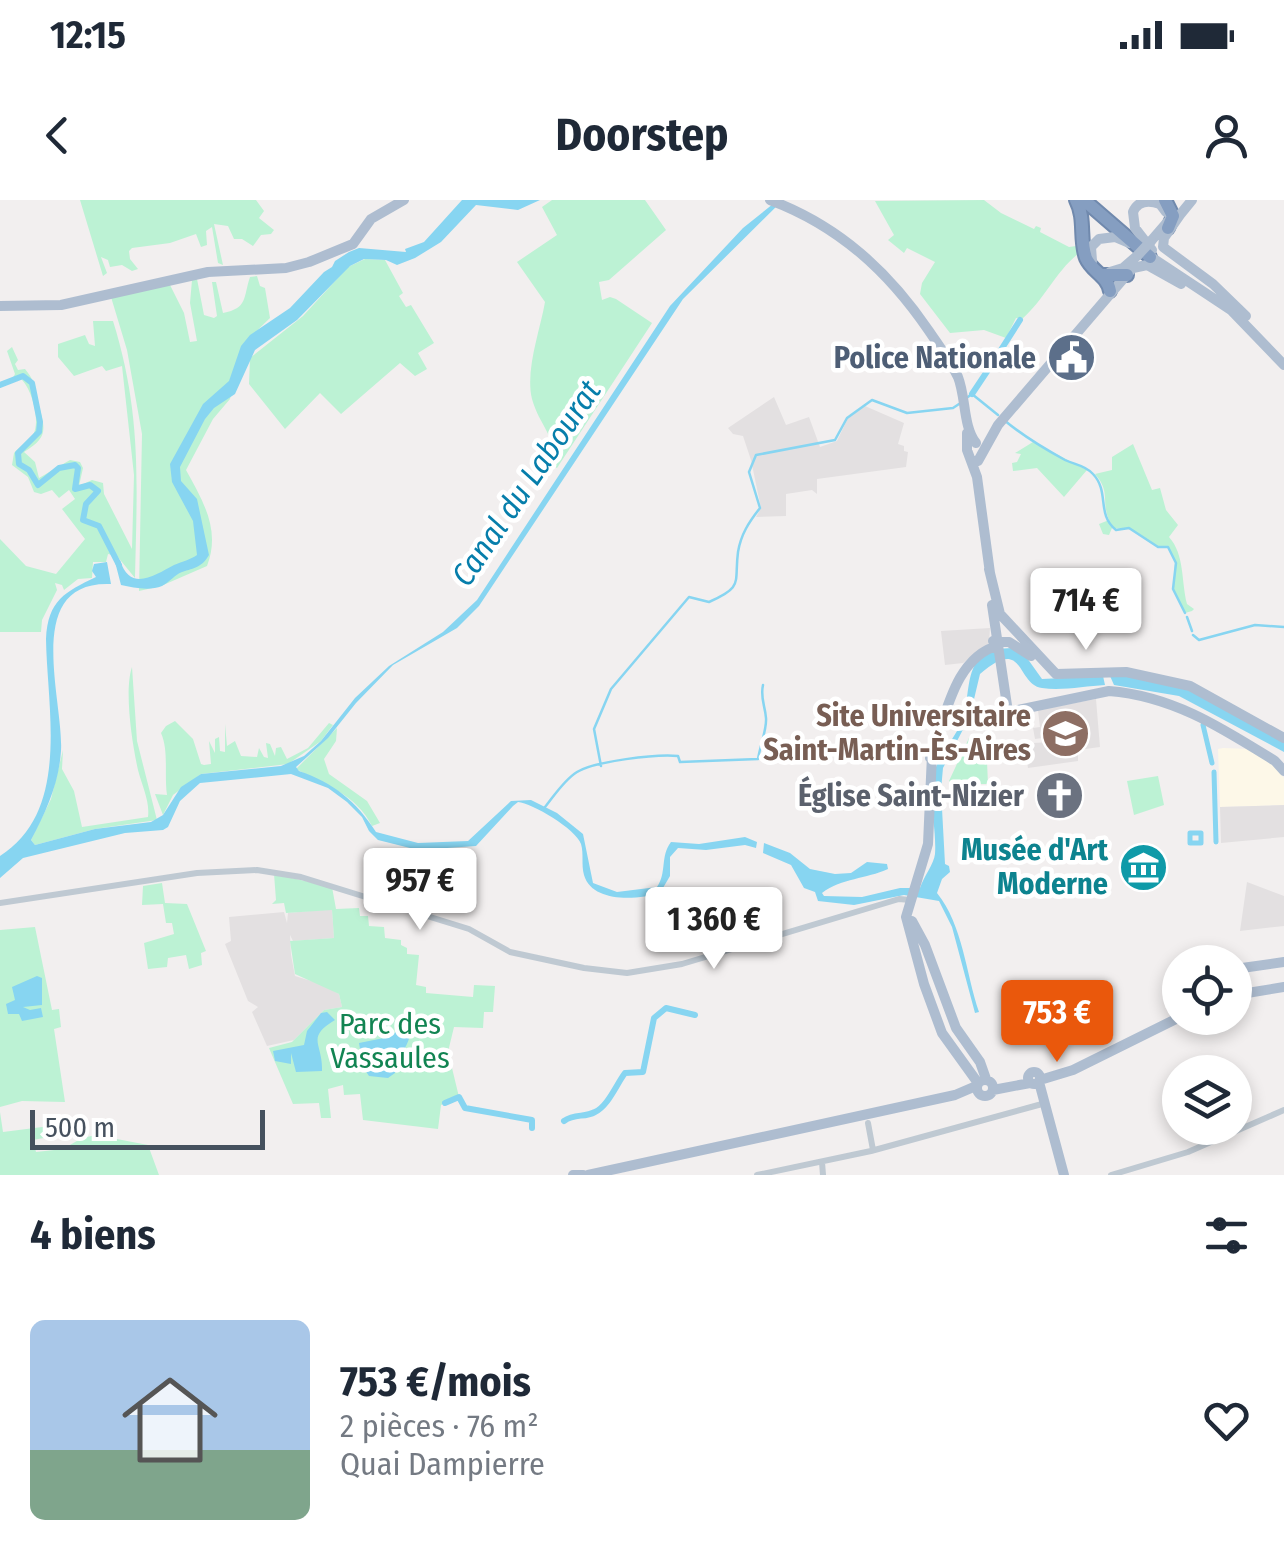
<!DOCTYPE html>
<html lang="fr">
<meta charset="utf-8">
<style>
:root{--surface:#fff;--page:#f2f2f3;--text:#1f2937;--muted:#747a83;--line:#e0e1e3;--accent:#ea580c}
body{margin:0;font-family:"Fira Sans Condensed",sans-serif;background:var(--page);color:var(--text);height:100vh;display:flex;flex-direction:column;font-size:38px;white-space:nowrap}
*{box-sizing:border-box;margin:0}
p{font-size:32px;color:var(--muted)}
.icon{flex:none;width:55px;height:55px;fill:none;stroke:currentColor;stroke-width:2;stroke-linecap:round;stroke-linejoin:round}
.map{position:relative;height:975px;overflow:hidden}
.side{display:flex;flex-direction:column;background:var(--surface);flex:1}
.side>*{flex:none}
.controls{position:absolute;left:1162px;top:745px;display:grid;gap:20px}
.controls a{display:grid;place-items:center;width:90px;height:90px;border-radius:50%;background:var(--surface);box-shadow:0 5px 15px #0003;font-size:50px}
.scale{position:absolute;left:30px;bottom:25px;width:235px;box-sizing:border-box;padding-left:10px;border:5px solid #46515e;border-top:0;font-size:28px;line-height:35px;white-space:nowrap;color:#46515e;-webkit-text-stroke:8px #fff;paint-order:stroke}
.price{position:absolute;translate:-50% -85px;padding:0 22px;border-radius:10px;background:#fff;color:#222;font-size:32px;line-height:65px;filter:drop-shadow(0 2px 5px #0008)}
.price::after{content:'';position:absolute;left:50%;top:60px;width:30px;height:22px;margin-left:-15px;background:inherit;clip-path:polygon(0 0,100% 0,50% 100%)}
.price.active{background:var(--accent);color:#fff}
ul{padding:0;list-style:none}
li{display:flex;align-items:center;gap:30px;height:250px;padding:0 30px}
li+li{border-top:2px solid var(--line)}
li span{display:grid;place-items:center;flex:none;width:280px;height:200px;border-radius:15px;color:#555}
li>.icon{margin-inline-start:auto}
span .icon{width:120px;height:120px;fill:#fffc;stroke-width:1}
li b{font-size:42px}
h2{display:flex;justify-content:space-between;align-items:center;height:120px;padding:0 30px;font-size:42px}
.status{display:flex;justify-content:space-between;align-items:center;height:70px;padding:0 50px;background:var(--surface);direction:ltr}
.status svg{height:28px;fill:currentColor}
header{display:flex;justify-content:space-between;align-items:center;height:130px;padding:0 30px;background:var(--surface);font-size:45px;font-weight:700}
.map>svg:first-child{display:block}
.commercial{fill:#fdf8e8}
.education{fill:#e3e0e1}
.green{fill:#bcf2d4}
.water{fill:#87d5f1}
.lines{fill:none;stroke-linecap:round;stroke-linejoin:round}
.stream{stroke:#87d5f1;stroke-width:2.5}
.canal{stroke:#87d5f1;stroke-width:5}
.river{stroke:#87d5f1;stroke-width:6}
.highway-casing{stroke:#7089ad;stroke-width:16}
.minor{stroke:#bfc9d2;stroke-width:6}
.major{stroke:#aebdd0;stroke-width:10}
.highway{stroke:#859ec1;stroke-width:12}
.major-bridge{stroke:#aebdd0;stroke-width:10}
.labels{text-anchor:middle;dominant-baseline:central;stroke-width:9;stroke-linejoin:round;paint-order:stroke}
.service-label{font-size:30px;font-weight:bold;fill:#4e5e75;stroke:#fff;text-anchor:end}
.education-label{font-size:30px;font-weight:bold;fill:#785e54;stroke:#fff;text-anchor:end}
.worship-label{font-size:30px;font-weight:bold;fill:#5b616d;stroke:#fff;text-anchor:end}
.culture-label{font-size:30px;font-weight:bold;fill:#0d838f;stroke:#fff;text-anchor:end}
.park-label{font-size:30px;fill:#128452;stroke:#fff}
.water-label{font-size:32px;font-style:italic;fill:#067eab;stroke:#fff}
</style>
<div class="status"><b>12:15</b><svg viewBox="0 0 49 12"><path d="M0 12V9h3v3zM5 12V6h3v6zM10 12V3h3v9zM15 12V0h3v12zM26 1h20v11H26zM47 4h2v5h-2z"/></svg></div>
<header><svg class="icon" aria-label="back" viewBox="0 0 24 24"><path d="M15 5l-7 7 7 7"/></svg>Doorstep<svg class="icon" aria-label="person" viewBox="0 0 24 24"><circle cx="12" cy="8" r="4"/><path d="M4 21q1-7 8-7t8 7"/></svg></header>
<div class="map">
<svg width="1284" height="975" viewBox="0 0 1284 975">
<rect width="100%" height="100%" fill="#f2efef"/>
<path class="commercial" d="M1223,548L1251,549L1272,563L1284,578V605L1220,607L1218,549Z"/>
<path class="education" d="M774,197L786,225L809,217L820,247L837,241L848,218L865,206L904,223L898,244L904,246V251L908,252L906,267L817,279V294L812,290L786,294V316L756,317L761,308L751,260L743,236L733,234L728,228Z
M990,428L989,443L963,463L945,465L941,431Z
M1096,499L1100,547L1078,550V561L1028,568L1025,549H1033V543L1051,542L1050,537L1035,539L1033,528L1040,527L1038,510Z
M1284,605V637L1221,643L1220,607Z
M1247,682L1284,696V726L1240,731Z
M332,709L334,738L293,741L290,735L291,755L295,776L321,784L339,794L342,807L324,810L294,840L267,846L252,812L258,807L248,801L225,744L231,741L229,717L284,712L287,723L288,713Z"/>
<path class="green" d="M80,0H256L264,11L259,18L274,30L271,34L261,35L253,46L242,39H234L228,26L214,24L223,65L218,63L212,27L206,31L207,45L201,47L196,34L170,43L132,48L129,51L130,59L138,69L132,71L122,65L110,67L108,60L101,57L107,73L103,76Z
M552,0H645L666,30L609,80L599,82L602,100L610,97L616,99L652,123L557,268L555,267C555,233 540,227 532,199C525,170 540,131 545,102L517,62L557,35L542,7Z
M984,0L1001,13L1034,29L1036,26L1041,28L1040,32L1069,47L1076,46L1079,53C1055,72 1045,99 1022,119L1016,118L1006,138L984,130L950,133L920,94L922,83L935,62L907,48L904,53L888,40L894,35L875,1Z
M365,59L385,60L403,93L399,96L406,107L411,105L434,143L418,153L427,169L415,176L400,163L341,214L320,193L285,229L249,184L250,158L303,116L348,67Z
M257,76L260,86L265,88L270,118L244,143L230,199L213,219L186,270C203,301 221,330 207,366L161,386L139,391L142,234L127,150L111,97L170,85L184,113L190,142L197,141L190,103L192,80L197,79L204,115L214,118L217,116L212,82H216L223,113C248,108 243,98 250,77Z
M93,121H113C142,214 137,283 135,378L117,356L108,354L106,362H93L92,378L78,379L64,390L62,385L55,383L57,390L42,420L41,432H0V339L26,366L56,374L85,339L62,309L75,299L69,290L59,298L52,290L41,294L34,292L28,277L12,265L14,253C20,246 29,242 33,235C41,221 32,189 21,179L11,181L15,174L7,151L12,147L18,160L15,164L18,170L25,169C36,182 35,190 39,206C46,231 47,238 24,252L35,262L39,278L70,260L80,262L83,268L79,286L92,280L103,283L104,294L132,349L134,275L122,166L106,171L102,166L74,176L58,157V144L85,135L89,144L95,146Z
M1033,242L1087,270L1064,297L1037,268L1013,271L1012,263L1017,262L1021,254L1015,253Z
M1133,244L1152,290L1160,288L1166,310L1178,325L1169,337C1185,355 1181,381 1187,404L1194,409L1192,411L1185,413L1173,389L1175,362L1169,348H1160L1129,329L1112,328L1109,335L1103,334L1099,324L1109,320C1101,301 1111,292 1095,274L1112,270V257Z
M132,467L137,541L157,620L95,629L35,645L31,640L51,599L63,550L62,569L74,591L82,627L148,617C150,601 142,586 138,570C132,543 124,491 132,467Z
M175,521L193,539L201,564L204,565L211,564L209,541L215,553V539L219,537L220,551L225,552V524L227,546L235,541L241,556L257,557L259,548L264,557L268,558L266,543L270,544L275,556L276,548L281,547L287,559L308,548L329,523L333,525L321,541L288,564L201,574L173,595L163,615L155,594L167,595C164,575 169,551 161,533L166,526Z
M337,528L336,541L324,559L329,574L367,601L380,623L372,626C357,595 324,584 296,569Z
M969,538L986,539L988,584H952L949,581Z
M1158,576L1164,605L1134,615L1127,581Z
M376,663L421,677L413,705L367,691Z
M274,674L332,687L336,709L359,708L360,716H368L369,726L384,727L385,738L401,740V745L407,748V754L419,755L416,785L426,787V793L473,797L474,785L495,786L493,812H484L483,828L454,827L446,860L452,868L459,897L441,905L438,929L363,920L360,894L344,895L343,885L328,889L331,918H321L319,903L293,904L269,848L292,842L324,810L342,807L339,794L295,774L290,741L334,738L332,710L286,713L284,703L272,704L276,700Z
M162,683L165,703L187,704L206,751L201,753L202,765L189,769L186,755L168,758L167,767L148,769L144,743L174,734L172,723H166L163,704L142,705L143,686Z
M35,727L52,810L59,809L61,827L54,829L65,902L22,901L0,907V730Z
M0,912L3,932L50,926L49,937L33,940L36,952L63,949L82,938L96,935L148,945L159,975H0Z"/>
<path class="water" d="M462,0H540L518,10L476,5L441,42L415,58L397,65L386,60L364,59L350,66L297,120L255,150L235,194L214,208L205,219L180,267L181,281L197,299L209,355C202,367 195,368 182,372C174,375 170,382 162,386C150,391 134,388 121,385L114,358L120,360C130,393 155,375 174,365C183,361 190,360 197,355L193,321L172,282L170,264L203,204L229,181L241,146L250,135L290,108L324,72L332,67L335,61L349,52L359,48L406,52L405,49L424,42Z
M778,0H783L683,99L479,406L457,428L393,465L356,503L328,538L296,567L299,571C334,583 356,601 376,632L418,643L468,641L511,601L531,600L557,613L583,634L593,683L617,692L657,687C667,673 660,656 671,642L699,644L745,637L757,642L756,648L745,645L706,650L678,648L670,657V676L660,693C637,700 592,703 584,675C581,664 584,654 581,644C576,629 532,603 518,602L513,606L476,646L418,650L378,640L369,631L362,617L347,602L328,588L291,574L200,583L180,601L168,627L163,630L125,633L23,658L0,678V656C71,611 47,509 46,439C48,400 65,392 96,377L92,371L94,364L107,362L111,384C21,380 64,500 61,551C59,583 46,612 31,640L35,645L95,629L151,622L163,615L181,587L201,574L281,566L304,556L321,541L355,498L389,466L443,432L477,400L670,106L743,28Z
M1012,448L1027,458L1042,479L1103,476L1105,485C1086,486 1061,491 1042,488C1016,484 1025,435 980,474L970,516L943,568L941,590L945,664L949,666L950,672L942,679L937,693C963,725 966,774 979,812L975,813L952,727L939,701L904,695L854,705L818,701L815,692L804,688L791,665L763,653L764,643L790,653L810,669L835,674L851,673L867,662L887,664L888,669C866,679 842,678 822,693L824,696L862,697L900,688H920C924,676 934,664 935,654C937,626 926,595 936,567C943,549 961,531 965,512C971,479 966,449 1012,448Z
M1110,476L1134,477L1192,491L1284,542V552L1179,496L1114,485Z
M37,776L42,778V805L23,807L30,810L41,808L43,817L22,821L19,814H8L6,804L15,800L12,787Z
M327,812L335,820C305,838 323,843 322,871L296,872L291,853V864L275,861L273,851L304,845L307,831L321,813Z
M404,826L410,830C411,846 396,856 395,873L388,878L369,876L363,867L359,843L389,837Z"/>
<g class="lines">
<path class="stream" d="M965,199L972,194L998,215
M1004,220C1023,236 1043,248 1065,260C1075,265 1085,265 1093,274C1110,292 1096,314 1116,330L1129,328L1158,347H1168L1176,363L1173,389L1185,413
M1187,417L1192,431
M1193,435L1199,440L1255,425L1284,427
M601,566L594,529L611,489L689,397L709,402C744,387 734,383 738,352C741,334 749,322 760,308L749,272L756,255L835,240L847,218L872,200L907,213L953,208L959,204
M545,607C554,596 564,580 577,572C595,561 656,554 678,556L680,562L758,559C760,546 767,529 766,518C765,505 760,498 763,485"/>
<path class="canal" d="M1203,525L1212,563
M1214,572L1216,642
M1190,633H1201V643H1190Z"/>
<path class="river" d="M990,167L1020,120
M0,185L23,176L32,183L40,222L39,232L18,253L19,264L29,270L38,285L59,268L75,265L78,268L75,289L90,285L98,291L86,304L83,320L99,326L119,365
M972,194L988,170
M445,903L459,897L465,908L532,920V928
M564,921C575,913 584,918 595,912C608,906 616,885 625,873L643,872L654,818L666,808L695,815"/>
<defs>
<path id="highway" d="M1076,0C1086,19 1079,39 1086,58C1092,72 1107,75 1110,91
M1084,0L1150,57
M1165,0L1173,16L1168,28
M1102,75H1127"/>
</defs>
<use href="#highway" class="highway-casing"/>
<path class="minor" d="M0,703L197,673L257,670L301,677L469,729L510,752L584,768L627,773L682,764L899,699L910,700
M868,923L873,950
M822,962L823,975
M757,975L871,951L1042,904
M1111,975L1188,952L1284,910"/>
<path class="major" d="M770,0C839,26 888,71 929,131C939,146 950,160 958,177C966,197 963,227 976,243
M1180,15L1164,38L1163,47L1213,84L1246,116
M1179,16L1192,0
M1151,41L1170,19
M1152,50L1135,28L1133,12C1138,0 1149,0 1160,4L1166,12
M1148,55L1231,110L1284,165
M1092,61L1091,47L1099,39L1115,37L1129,43
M1133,68L1147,65L1181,84
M1110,72L1123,68L1138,55
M0,106L61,105L208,72L286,68L309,62L353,44L371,19L404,0
M967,233V250L977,277L990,373
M978,261L998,225L1130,71
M989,369L1000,414L1056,474L1126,472L1190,486L1284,538
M992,405L1008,512
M993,441L1009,442L1031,456
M1008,512L1109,491C1173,496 1222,528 1275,561L1284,571
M932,555L928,644L906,717L924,784L942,833L978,883
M930,558C946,518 953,458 999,445
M912,721L925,745L956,828L980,862L986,879
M1235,769L1284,762
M1235,795L1284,787
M1028 878a6 6 0 1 1 12 0a6 6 0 1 1-12 0Z
M977 888a8 8 0 1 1 16 0a8 8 0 1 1-16 0Z
M1040,880L1073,870L1180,817
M1039,882L1064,975
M993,890L1030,883
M573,975H583
M588,975L955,895L976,886"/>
<use href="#highway" class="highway"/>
<path class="major-bridge" d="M1138,55L1151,41"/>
</g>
<defs>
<symbol id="civic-disc" viewBox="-11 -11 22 22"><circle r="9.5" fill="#5c6f8a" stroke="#fff"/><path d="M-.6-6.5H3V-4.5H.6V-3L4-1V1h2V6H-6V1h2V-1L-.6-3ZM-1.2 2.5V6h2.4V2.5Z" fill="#fff"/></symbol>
<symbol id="university-disc" viewBox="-11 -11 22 22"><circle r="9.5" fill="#8d6e63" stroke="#fff"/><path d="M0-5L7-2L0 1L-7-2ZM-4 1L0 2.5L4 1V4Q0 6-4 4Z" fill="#fff"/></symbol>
<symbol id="church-disc" viewBox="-11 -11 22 22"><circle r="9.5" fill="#6b7280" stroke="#fff"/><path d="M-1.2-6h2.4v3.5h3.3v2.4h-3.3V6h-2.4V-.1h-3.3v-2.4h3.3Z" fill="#fff"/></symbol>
<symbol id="museum-disc" viewBox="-11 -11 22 22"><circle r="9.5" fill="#0f9aa8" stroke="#fff"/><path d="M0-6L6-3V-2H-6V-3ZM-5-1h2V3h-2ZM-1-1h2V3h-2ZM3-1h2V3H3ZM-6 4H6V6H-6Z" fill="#fff"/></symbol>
</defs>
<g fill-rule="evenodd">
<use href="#civic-disc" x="1044" y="130" width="55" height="55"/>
<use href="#university-disc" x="1038" y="506" width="55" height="55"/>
<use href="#church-disc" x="1032" y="568" width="55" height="55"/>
<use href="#museum-disc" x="1116" y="640" width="55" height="55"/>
</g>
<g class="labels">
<g class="service-label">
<text x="1036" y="158">Police Nationale</text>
</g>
<g class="education-label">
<text x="1031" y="516">Site Universitaire<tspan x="1031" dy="34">Saint-Martin-Ès-Aires</tspan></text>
</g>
<g class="worship-label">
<text x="1024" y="596">Église Saint-Nizier</text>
</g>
<g class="culture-label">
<text x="1108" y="650">Musée d'Art<tspan x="1108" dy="34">Moderne</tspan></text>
</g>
<g class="park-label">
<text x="390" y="824">Parc des<tspan x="390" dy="34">Vassaules</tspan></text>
</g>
<g class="water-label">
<text transform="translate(526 283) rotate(-56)">Canal du Labourat</text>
</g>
</g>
</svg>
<div class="controls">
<a><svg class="icon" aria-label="locate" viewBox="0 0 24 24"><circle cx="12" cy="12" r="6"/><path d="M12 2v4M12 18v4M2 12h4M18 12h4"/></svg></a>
<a><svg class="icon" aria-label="layers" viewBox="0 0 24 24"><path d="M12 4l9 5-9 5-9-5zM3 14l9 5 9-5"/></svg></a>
</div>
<div class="scale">500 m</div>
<b class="price" style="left:1086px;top:453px">714 €</b>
<b class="price" style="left:420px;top:733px">957 €</b>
<b class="price" style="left:714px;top:772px">1 360 €</b>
<b class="price active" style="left:1057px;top:865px">753 €</b>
</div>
<section class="side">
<h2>4 biens<svg class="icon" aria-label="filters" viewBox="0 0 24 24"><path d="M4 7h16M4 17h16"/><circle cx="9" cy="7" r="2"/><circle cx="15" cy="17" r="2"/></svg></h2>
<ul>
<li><span style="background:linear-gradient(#a9c7e8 65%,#7fa58c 0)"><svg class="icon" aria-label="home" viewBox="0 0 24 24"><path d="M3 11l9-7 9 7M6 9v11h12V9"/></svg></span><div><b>753 €/mois</b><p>2 pièces · 76 m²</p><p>Quai Dampierre</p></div><svg class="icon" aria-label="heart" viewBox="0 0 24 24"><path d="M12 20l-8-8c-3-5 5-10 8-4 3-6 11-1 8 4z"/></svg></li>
</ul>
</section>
